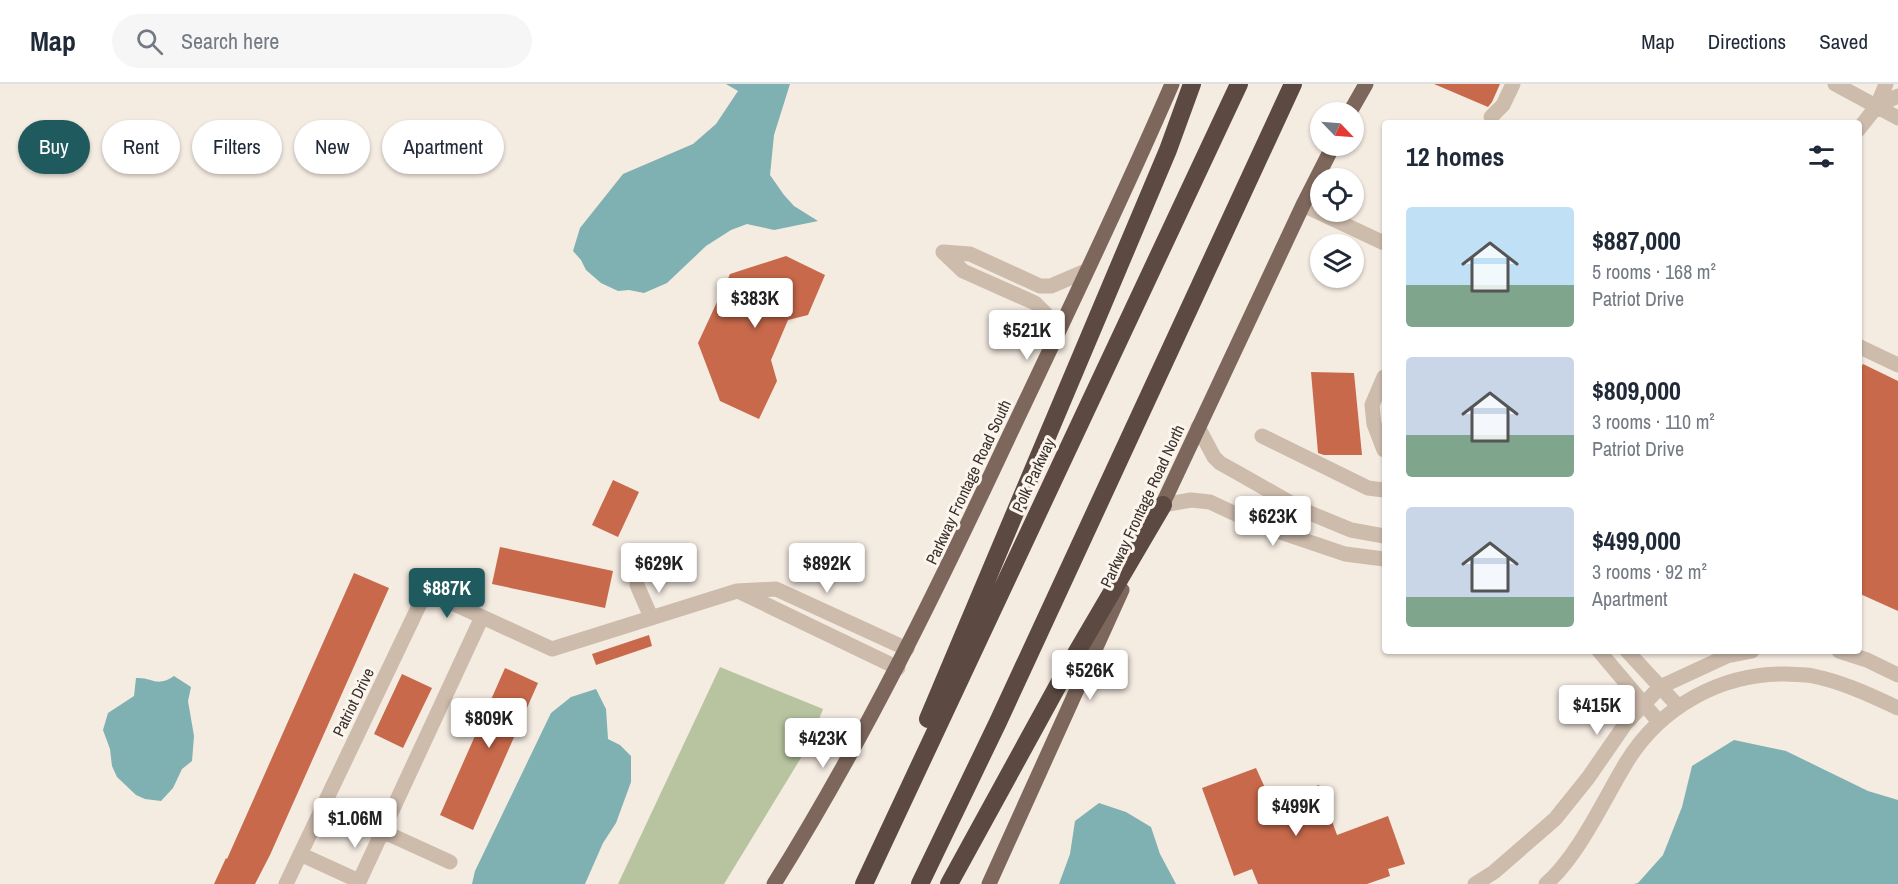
<!DOCTYPE html>
<meta charset="utf-8">
<style>
:root{--surface:#fff;--page:#f6f6f7;--text:#1f2937;--muted:#747a83;--line:#e0e1e3;--accent:#1f5a5e}
body{margin:0;font-family:"Archivo Narrow",sans-serif;background:var(--page);color:var(--text);height:100vh;display:flex;flex-direction:column;font-size:22px;white-space:nowrap}
*{box-sizing:border-box;margin:0}
p{font-size:20px;color:var(--muted)}
.icon{flex:none;width:33px;height:33px;fill:none;stroke:currentColor;stroke-width:2;stroke-linecap:round;stroke-linejoin:round}
.map{position:relative;flex:1;overflow:hidden}
.details{position:absolute;left:1382px;top:36px;width:480px;height:534px;display:flex;flex-direction:column;background:var(--surface);border-radius:6px;box-shadow:0 2px 4px #0004}
.details>*{flex:none}
.guide{position:absolute;left:18px;top:36px;width:570px;height:54px;display:flex;gap:12px}
.needle{width:39px;rotate:115deg}
.fabs{position:absolute;left:1310px;top:18px;display:grid;gap:12px}
.fabs a{display:grid;place-items:center;width:54px;height:54px;border-radius:50%;background:var(--surface);box-shadow:0 2px 4px #0004;font-size:30px}
.price{position:absolute;translate:-50% -51px;padding:0 14px;border-radius:6px;background:#fff;color:#222;font-size:20px;line-height:39px;filter:drop-shadow(0 2px 3px #0008)}
.price::after{content:'';position:absolute;left:50%;top:36px;width:18px;height:14px;margin-left:-9px;background:inherit;clip-path:polygon(0 0,100% 0,50% 100%)}
.price.current{background:var(--accent);color:#fff}
ul{padding:0;list-style:none}
li{display:flex;align-items:center;gap:18px;height:150px;padding:0 24px}
li span{display:grid;place-items:center;flex:none;width:168px;height:120px;border-radius:6px;color:#555}
li>.icon{margin-inline-start:auto}
span .icon{width:72px;height:72px;fill:#fffc;stroke-width:1}
li b{font-size:26px}
h2{display:flex;justify-content:space-between;align-items:center;height:72px;padding:0 24px;font-size:26px}
.tag{padding:0 21px;border-radius:27px;background:var(--surface);box-shadow:0 2px 4px #0004;font-size:21px;line-height:54px}
.tag.current{background:var(--accent);color:#fff}
header{display:flex;align-items:center;gap:36px;box-sizing:border-box;height:84px;padding:0 30px;background:var(--surface);border-bottom:2px solid var(--line)}
header strong{font-size:28px}
nav{display:flex;gap:33px;margin-inline-start:auto;font-size:21px}
.search{width:420px;height:54px;background:var(--page);display:flex;align-items:center;gap:15px;box-sizing:border-box;padding:0 21px;border-radius:33px;color:var(--muted);font-size:22px}
.map>svg:first-child{display:block}
.green{fill:#b8c4a0}
.water{fill:#7fb0b2}
.building{fill:#c8694b}
.lines{fill:none;stroke-linecap:round;stroke-linejoin:round}
.minor{stroke:#cdbbac;stroke-width:15}
.major{stroke:#7d675c;stroke-width:15}
.highway{stroke:#5c4a42;stroke-width:18}
.labels{text-anchor:middle;dominant-baseline:central;stroke-width:6;stroke-linejoin:round;paint-order:stroke}
.street-label{font-size:16px;fill:#3b302b;stroke:#fbf5ee}
</style>
<header>
<strong>Map</strong>
<div class="search"><svg class="icon" aria-label="search" viewBox="0 0 24 24"><circle cx="10" cy="10" r="6"/><path d="M15 15l6 6"/></svg>Search here</div>
<nav><a>Map</a><a>Directions</a><a>Saved</a></nav>
</header>
<div class="map">
<svg width="1898" height="800" viewBox="0 0 1898 800">
<rect width="100%" height="100%" fill="#f4ebe1"/>
<path class="green" d="M720,583L823,625L810,659L724,800H618Z"/>
<path class="water" d="M726,0H790L774,51L770,91L784,111L794,122L818,137L774,146L747,140L731,146L706,162L667,199L644,209L629,206L618,207L601,199L586,186L581,176L573,167L580,144L623,90L693,60L716,40L738,7Z
M174,592L191,603L188,617L194,652L192,677L182,685L173,704L161,717L145,715L136,711L117,693L112,682L110,665L103,646L108,629L134,612L136,594C153,593 156,604 174,592Z
M596,605L606,625L608,655L620,661L631,672V698L616,739L603,759L585,800H472L475,787L551,629L571,613Z
M1734,656L1786,667L1868,707L1898,716V800H1634L1638,799L1663,771L1682,723L1692,682Z
M1099,719L1126,728L1151,743L1160,770L1176,800H1059L1070,770L1075,737Z"/>
<path class="building" d="M1434,0H1500L1492,18L1488,23Z
M786,172L825,191L808,231L788,236L771,276L777,297L759,335L720,317L698,259L730,190Z
M1863,280L1898,297V527L1858,509V289Z
M1311,288L1354,289L1362,371H1324L1318,369Z
M613,396L639,408L618,453L592,441Z
M500,463L613,487L605,524L492,500Z
M354,489L389,504L270,771L255,800H214L226,774L227,775Z
M649,551L652,562L596,581L592,570Z
M505,584L538,599L473,746L440,731Z
M402,590L432,604L403,664L374,650Z
M1256,684L1271,717L1319,701L1337,751L1388,732L1405,780L1388,785L1390,792L1367,800H1258L1252,785L1234,792L1202,704Z"/>
<g class="lines">
<path class="minor" d="M1835,0L1898,34
M1877,22L1898,12
M1491,33L1503,21L1513,0
M1858,46L1877,22L1886,0
M1303,121L1384,159
M943,168L970,170L1040,202H1051L1086,187
M943,168L963,187L1035,219L1046,230L1051,244L1053,259
M1858,262L1898,281
M1384,293L1372,321L1374,340L1384,366
M1198,343L1214,373L1220,379L1238,389L1305,427L1351,446L1384,452
M1262,352L1368,404L1384,406
M1163,421L1191,416L1210,418L1259,441L1345,470L1384,475
M637,501L651,533
M740,508L898,584
M1599,567L1659,638
M1627,567L1678,622
M1839,567L1867,576L1898,591
M382,747L450,778
M300,770L359,797
M286,800L426,507L552,565L737,507L776,505L907,565
M358,800L482,533
M1475,800L1494,788L1555,735L1588,694L1626,639L1660,603L1727,572L1752,567
M1546,800C1579,771 1603,717 1626,679C1660,623 1721,589 1786,590C1795,591 1804,590 1813,592C1843,598 1870,611 1898,624"/>
<path class="major" d="M1350,28L1366,0
M1158,430L1303,121L1333,62
M774,800C864,656 938,504 1010,350C1065,234 1121,118 1172,0
M989,800L1122,506"/>
<path class="highway" d="M928,635L1168,66L1192,0
M864,800L1239,0
M920,800L998,638L1293,0
M949,800L1068,583L1163,421"/>
</g>
<g class="labels">
<g class="street-label">
<text transform="translate(1033 391) rotate(-65)">Polk Parkway</text>
<text transform="translate(968 398) rotate(-65)">Parkway Frontage Road South</text>
<text transform="translate(1142 422) rotate(-65)">Parkway Frontage Road North</text>
<text transform="translate(353 618) rotate(-64)">Patriot Drive</text>
</g>
</g>
</svg>
<div class="fabs">
<a><svg class="needle" viewBox="-14 -14 28 28"><path d="M0-13l5 13h-10z" fill="#e53935"/><path d="M0 13l5-13h-10z" fill="#747a83"/></svg></a>
<a><svg class="icon" aria-label="locate" viewBox="0 0 24 24"><circle cx="12" cy="12" r="6"/><path d="M12 2v4M12 18v4M2 12h4M18 12h4"/></svg></a>
<a><svg class="icon" aria-label="layers" viewBox="0 0 24 24"><path d="M12 4l9 5-9 5-9-5zM3 14l9 5 9-5"/></svg></a>
</div>
<b class="price" style="left:755px;top:245px">$383K</b>
<b class="price" style="left:1027px;top:277px">$521K</b>
<b class="price" style="left:1273px;top:463px">$623K</b>
<b class="price" style="left:659px;top:510px">$629K</b>
<b class="price" style="left:827px;top:510px">$892K</b>
<b class="price current" style="left:447px;top:535px">$887K</b>
<b class="price" style="left:1090px;top:617px">$526K</b>
<b class="price" style="left:1597px;top:652px">$415K</b>
<b class="price" style="left:489px;top:665px">$809K</b>
<b class="price" style="left:823px;top:685px">$423K</b>
<b class="price" style="left:1296px;top:753px">$499K</b>
<b class="price" style="left:355px;top:765px">$1.06M</b>
<div class="guide">
<a class="tag current">Buy</a>
<a class="tag">Rent</a>
<a class="tag">Filters</a>
<a class="tag">New</a>
<a class="tag">Apartment</a>
</div>
<section class="details">
<h2>12 homes<svg class="icon" aria-label="filters" viewBox="0 0 24 24"><path d="M4 7h16M4 17h16"/><circle cx="9" cy="7" r="2"/><circle cx="15" cy="17" r="2"/></svg></h2>
<ul>
<li><span style="background:linear-gradient(#bfe0f5 65%,#7fa58c 0)"><svg class="icon" aria-label="home" viewBox="0 0 24 24"><path d="M3 11l9-7 9 7M6 9v11h12V9"/></svg></span><div><b>$887,000</b><p>5 rooms · 168 m²</p><p>Patriot Drive</p></div></li>
<li><span style="background:linear-gradient(#c9d6e8 65%,#7fa58c 0)"><svg class="icon" aria-label="home" viewBox="0 0 24 24"><path d="M3 11l9-7 9 7M6 9v11h12V9"/></svg></span><div><b>$809,000</b><p>3 rooms · 110 m²</p><p>Patriot Drive</p></div></li>
<li><span style="background:linear-gradient(#c9d6e8 75%,#7fa58c 0)"><svg class="icon" aria-label="home" viewBox="0 0 24 24"><path d="M3 11l9-7 9 7M6 9v11h12V9"/></svg></span><div><b>$499,000</b><p>3 rooms · 92 m²</p><p>Apartment</p></div></li>
</ul>
</section>
</div>
